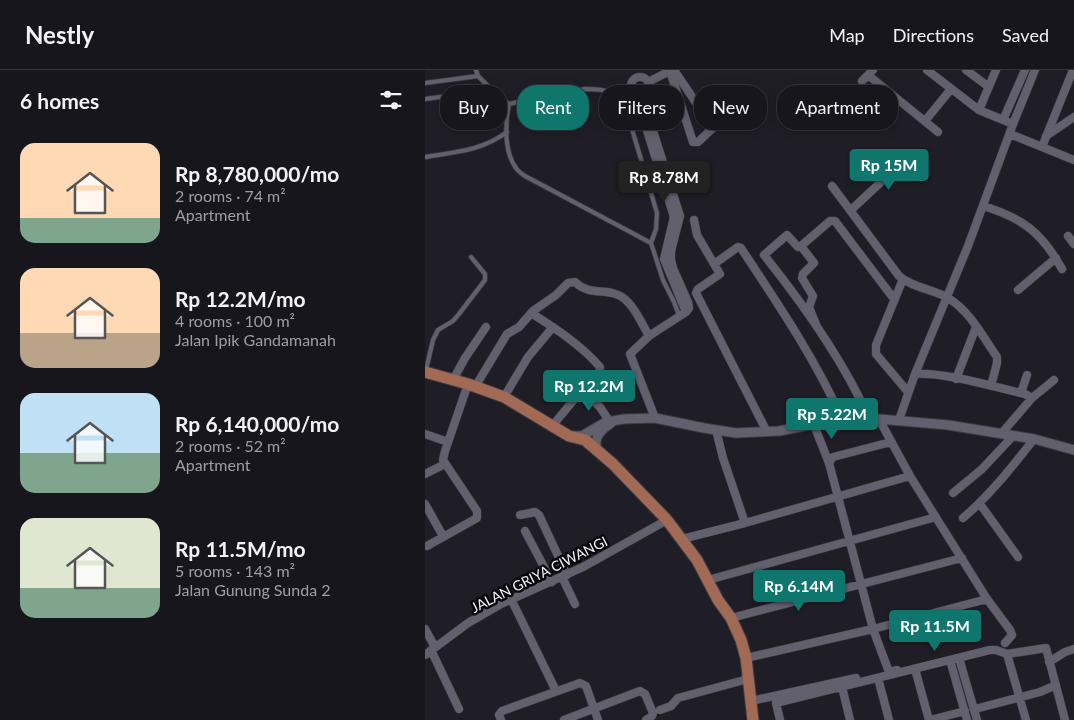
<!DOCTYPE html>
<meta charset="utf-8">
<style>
:root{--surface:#17161d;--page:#201f26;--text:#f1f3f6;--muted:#9e9fa4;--line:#36353b;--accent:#0f766e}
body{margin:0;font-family:Lato,sans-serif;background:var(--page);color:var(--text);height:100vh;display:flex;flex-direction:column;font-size:19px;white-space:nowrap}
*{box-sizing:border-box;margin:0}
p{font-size:16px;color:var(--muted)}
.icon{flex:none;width:28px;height:28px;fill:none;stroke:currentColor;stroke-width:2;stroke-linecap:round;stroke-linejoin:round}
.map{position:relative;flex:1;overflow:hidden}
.drawer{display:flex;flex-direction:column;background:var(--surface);width:425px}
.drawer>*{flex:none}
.guide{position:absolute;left:15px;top:15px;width:475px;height:45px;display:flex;gap:10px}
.price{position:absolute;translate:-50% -42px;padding:0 11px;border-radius:5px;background:var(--accent);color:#fff;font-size:16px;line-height:32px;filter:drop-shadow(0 1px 2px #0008)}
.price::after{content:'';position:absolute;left:50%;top:30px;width:15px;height:11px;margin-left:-8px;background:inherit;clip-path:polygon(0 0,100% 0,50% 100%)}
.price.current{background:#222;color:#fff}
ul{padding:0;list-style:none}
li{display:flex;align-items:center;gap:15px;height:125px;padding:0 20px}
li span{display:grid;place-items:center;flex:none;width:140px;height:100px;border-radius:15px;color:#555}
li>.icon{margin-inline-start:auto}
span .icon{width:60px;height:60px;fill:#fffc;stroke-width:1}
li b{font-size:21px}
h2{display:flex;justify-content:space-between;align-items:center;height:60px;padding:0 20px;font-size:21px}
.pill{padding:0 18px;border-radius:20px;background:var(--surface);box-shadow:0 2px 12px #0003,0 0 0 1px var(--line);font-size:18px;line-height:45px}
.pill.current{background:var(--accent);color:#fff}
header{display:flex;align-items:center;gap:30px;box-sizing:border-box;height:70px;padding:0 25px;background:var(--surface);border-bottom:1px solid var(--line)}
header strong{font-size:24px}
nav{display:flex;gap:28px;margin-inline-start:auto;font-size:18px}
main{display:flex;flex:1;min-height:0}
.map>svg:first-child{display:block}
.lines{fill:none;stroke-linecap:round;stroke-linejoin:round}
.service-casing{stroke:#3d3c43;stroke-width:5.5}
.minor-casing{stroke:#3d3c43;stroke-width:9}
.tertiary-casing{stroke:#3d3c43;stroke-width:11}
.primary-casing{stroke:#3d3c43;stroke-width:13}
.service{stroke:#62606c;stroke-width:4}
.minor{stroke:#62606c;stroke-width:8}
.tertiary{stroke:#62606c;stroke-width:9}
.primary{stroke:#a26955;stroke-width:11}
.labels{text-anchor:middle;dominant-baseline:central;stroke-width:5;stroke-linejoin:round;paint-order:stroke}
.street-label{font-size:14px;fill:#f4f3fa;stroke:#09090d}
</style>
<header>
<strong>Nestly</strong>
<nav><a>Map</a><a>Directions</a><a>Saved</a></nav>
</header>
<main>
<section class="drawer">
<h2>6 homes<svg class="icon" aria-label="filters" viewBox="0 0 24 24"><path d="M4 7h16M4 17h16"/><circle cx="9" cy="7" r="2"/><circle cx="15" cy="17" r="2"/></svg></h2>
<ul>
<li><span style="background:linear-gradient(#ffd9b3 75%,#7fa58c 0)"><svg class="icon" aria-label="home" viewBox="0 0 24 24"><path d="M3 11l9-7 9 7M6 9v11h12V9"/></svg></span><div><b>Rp 8,780,000/mo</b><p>2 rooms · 74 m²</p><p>Apartment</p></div></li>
<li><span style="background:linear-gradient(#ffd9b3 65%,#b9a48a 0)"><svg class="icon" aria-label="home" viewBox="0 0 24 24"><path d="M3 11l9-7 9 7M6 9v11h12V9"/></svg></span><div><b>Rp 12.2M/mo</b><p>4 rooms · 100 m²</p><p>Jalan Ipik Gandamanah</p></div></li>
<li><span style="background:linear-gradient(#bfe0f5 60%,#7fa58c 0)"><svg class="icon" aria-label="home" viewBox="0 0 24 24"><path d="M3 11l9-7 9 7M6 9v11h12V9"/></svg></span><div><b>Rp 6,140,000/mo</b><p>2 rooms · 52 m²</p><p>Apartment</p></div></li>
<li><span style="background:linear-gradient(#dfe7d0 70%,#7fa58c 0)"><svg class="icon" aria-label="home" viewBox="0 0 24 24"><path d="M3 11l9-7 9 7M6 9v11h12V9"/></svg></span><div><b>Rp 11.5M/mo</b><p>5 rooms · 143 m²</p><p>Jalan Gunung Sunda 2</p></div></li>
</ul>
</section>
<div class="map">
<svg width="649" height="650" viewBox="0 0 649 650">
<rect width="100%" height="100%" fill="#1f1e27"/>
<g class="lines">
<defs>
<path id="service" d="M53,6L67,20
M0,13L53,6L51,0
M160,19C181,19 190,20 201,39L232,143L231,159L226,173L100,106C97,104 93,101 91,98C79,82 80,53 84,34L119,26Z
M0,29L67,20L84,34
M0,87C31,82 56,81 82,62
M226,173L238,210L249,232L254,245
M1,300L8,270L13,260L28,251L34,244L60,210V204L46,187"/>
<path id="minor" d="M249,0L288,58
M502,0L554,40L588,54
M541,0L564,17
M245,1L268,72H273L302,45
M443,5L513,62
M206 16a9 9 0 1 1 18 0a9 9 0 1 1-18 0Z
M437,11L448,0
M223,12L247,0
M211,25L249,147L239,189L261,242
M217,26L255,146L246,181V190L248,198L263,232L264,238L261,242L224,266L205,284L230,348
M554,40L571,0
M578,50L600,0
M500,51L526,19
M585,64L649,90
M621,66L649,47
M617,77L648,0
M407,116L474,206C488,218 508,219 523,228C545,241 558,267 572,287V293L566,316
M558,136C598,148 617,163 637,199
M426,140L455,113L456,106L446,93
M269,150L272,165L295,204L273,219L271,223L342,362
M643,166L649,174
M376,176L405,151H410L469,229
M289,194L313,177L316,178C353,234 391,290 418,351
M478,209L451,275V284L483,322
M593,220L631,188
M106,243C130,258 156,275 175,297L174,304L157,320L128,355
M392,257L384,237L388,226L377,208L378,204L389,193L376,176L373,177L362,165L339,185C379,235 418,290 444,348
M490,304C519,302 570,317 600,324L607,328L576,364
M531,309L551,257
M28,310L40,288L61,257
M50,317L82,264L94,257L108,241L131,225L143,213L150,212C165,227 182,217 197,227C209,235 217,254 224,266
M157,320L175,337L186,354
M596,323L602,305
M79,327L103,287L128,257
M607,328L629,310
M454,349L485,406L562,529L585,560L587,565L580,573
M474,350L490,304L543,176L588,54L610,0
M389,355L404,393L448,559L464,602L472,600
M291,360L298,388L320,453
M0,364L23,372
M404,393L408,387L466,372
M0,404L20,394
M528,423L557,399L588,366
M0,434L18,466
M555,434L593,487
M95,445L110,442L114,445L142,505
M538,448C565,425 587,397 609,369
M100,461L127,512
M257,469L320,453L485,406
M2,476L52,448V441L18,390L20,381L43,314
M137,507L150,534
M283,510L511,447
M86,529L131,621
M306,548L537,488
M0,559L10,577
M6,580L34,639
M582,584L601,650
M0,585L43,553L76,534L158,497L242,450
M321,588L448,559L562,529
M534,588L552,650
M525,590L542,650
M624,592L640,582L649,579
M490,599L504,650
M453,608L464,650
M417,617L425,650
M326,631L431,608
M550,639L615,622L631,615
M235,640L246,636L253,628L323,609
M76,650L74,645L77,641L155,613L161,616L173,650
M139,650L215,621L220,624L228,643L227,646L221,650
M355,650L351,633L565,580H571L582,584L621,578L640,650
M505,650L540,641"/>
<path id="tertiary" d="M149,366H157L181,352L199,349L230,348L279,358L311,363L354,361L400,352L454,349L523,355L609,369L649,380
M173,382C167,370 175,360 185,354"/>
<path id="primary" d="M0,302L43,314L79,327L144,366L160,370L188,394L242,450L272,490L293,530L306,548L316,570L321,588L328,650"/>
</defs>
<use href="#service" class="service-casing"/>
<use href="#minor" class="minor-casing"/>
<use href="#tertiary" class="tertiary-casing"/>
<use href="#primary" class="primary-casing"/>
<use href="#service" class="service"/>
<use href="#minor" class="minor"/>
<use href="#tertiary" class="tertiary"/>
<use href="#primary" class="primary"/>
</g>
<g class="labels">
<g class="street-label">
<text transform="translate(114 504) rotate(-27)">JALAN GRIYA CIWANGI</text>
</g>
</g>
</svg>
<b class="price" style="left:464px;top:121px">Rp 15M</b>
<b class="price current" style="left:239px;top:133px">Rp 8.78M</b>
<b class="price" style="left:164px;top:342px">Rp 12.2M</b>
<b class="price" style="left:407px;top:370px">Rp 5.22M</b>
<b class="price" style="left:374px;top:542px">Rp 6.14M</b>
<b class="price" style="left:510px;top:582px">Rp 11.5M</b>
<div class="guide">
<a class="pill">Buy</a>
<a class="pill current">Rent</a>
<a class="pill">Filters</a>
<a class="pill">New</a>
<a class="pill">Apartment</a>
</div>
</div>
</main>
